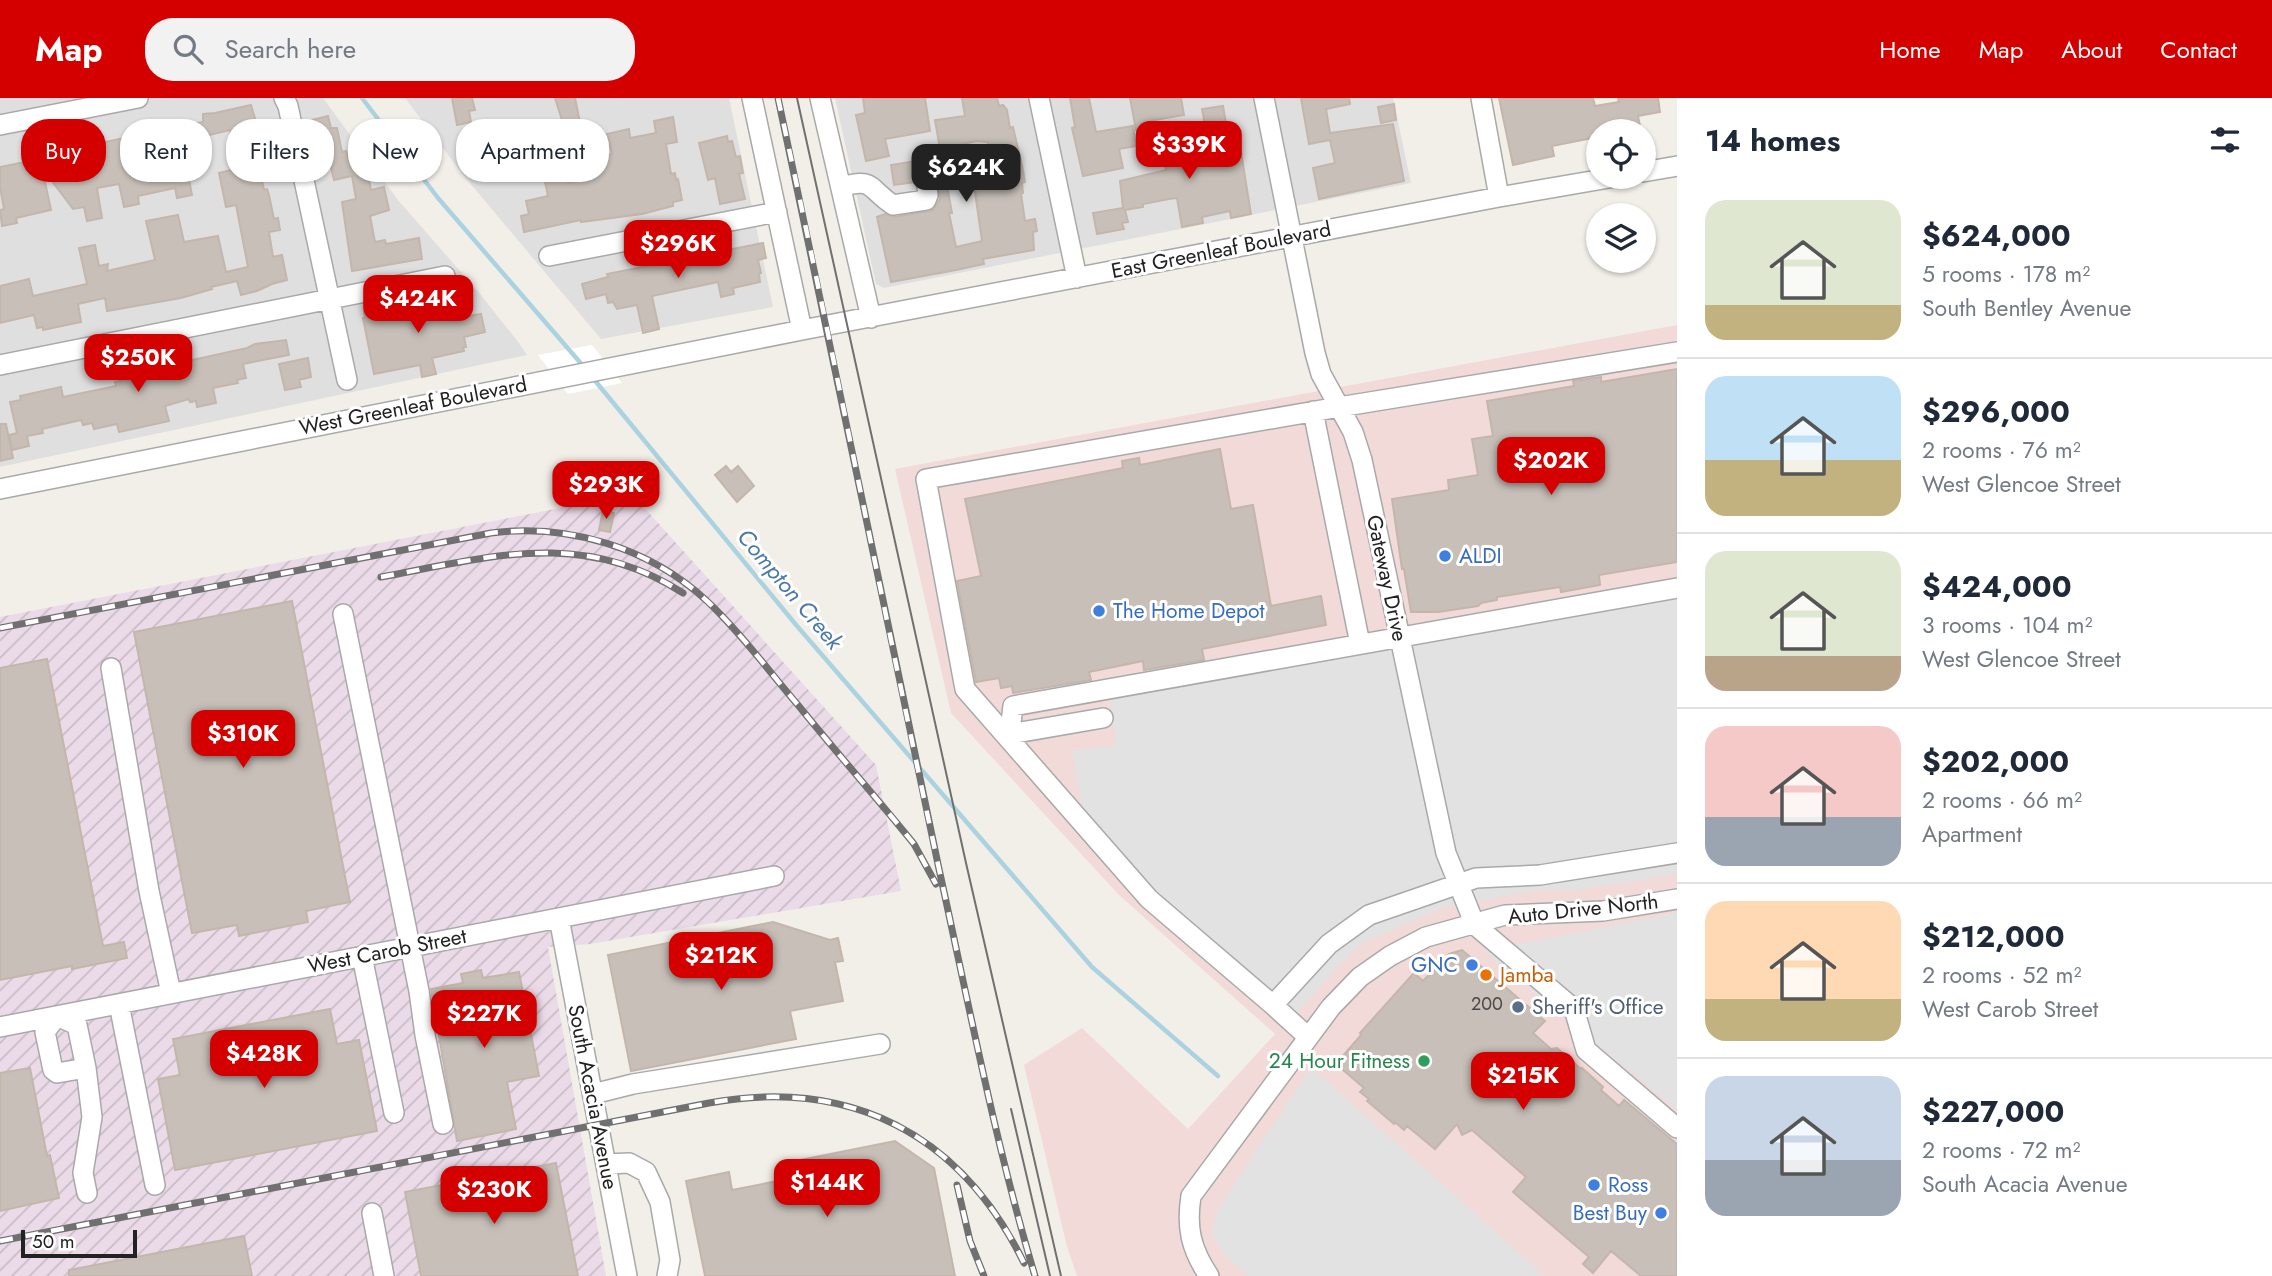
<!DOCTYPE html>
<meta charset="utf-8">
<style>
:root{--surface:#fff;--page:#f2f2f3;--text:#1f2937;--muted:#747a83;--line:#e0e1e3;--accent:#d40000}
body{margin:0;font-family:Jost,sans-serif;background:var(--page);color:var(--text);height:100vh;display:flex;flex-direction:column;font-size:26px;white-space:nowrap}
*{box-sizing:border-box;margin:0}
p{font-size:23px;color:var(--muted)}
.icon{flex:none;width:38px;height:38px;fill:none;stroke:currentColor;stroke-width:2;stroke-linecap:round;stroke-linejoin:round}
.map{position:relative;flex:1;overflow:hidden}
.side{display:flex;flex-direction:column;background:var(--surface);width:595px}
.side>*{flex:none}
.top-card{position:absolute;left:21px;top:21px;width:665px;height:63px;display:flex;gap:14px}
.buttons{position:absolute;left:1586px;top:21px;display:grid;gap:14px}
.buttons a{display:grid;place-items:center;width:70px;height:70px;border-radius:50%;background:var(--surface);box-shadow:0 2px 5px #0004;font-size:35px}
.scale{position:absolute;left:21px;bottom:18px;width:116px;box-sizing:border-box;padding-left:7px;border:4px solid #222;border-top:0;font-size:19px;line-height:24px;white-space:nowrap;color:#222;-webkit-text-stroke:5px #fff;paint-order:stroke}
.price{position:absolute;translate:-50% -60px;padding:0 16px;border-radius:14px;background:var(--accent);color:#fff;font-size:23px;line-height:46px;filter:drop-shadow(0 2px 4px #0008)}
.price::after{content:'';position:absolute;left:50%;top:42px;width:21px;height:16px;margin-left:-10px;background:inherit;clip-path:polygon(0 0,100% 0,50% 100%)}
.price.current{background:#222;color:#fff}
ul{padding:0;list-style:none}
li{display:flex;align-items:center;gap:21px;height:175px;padding:0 28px}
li+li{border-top:2px solid var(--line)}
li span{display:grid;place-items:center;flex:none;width:196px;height:140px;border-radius:21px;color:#555}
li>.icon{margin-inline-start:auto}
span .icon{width:84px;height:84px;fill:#fffc;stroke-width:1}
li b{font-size:30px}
h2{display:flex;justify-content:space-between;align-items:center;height:84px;padding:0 28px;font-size:30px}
.chip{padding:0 24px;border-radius:28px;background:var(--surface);box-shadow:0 2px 5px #0004;font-size:24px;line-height:63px}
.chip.current{background:var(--accent);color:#fff}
header{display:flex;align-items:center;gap:42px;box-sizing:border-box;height:98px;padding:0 35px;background:var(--accent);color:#fff}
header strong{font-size:33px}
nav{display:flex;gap:38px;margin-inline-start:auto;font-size:24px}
.search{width:490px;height:63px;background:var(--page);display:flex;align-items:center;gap:18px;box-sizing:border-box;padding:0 24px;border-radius:28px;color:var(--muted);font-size:26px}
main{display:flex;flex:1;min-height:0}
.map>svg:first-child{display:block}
.residential{fill:#e0dfdf}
.commercial{fill:#f2dad9}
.industrial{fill:url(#industrial-furrows)}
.parking{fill:#e2e2e2}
.pier{fill:#fff}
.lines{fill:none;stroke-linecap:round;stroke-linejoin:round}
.stream{stroke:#aad3df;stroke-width:4.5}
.building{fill:#c7bfb8;stroke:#c4b6ab;stroke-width:2}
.minor-casing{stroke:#a9a9a9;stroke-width:22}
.minor{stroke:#fff;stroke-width:19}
.tram{stroke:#707070;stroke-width:2}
.rail-casing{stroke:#707070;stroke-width:7}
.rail{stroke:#fff;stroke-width:4.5;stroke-dasharray:13;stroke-linecap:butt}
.shop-dot{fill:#3f7fe0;stroke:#fff;stroke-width:2.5}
.food-dot{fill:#e8710a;stroke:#fff;stroke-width:2.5}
.service-dot{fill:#5c6f8a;stroke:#fff;stroke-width:2.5}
.leisure-dot{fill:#2e9e5b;stroke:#fff;stroke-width:2.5}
.labels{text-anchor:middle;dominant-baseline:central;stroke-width:6;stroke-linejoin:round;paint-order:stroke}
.number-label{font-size:18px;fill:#4b4948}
.street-label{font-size:21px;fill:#222;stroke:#fff}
.shop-label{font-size:21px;fill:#366cbe;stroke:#fff;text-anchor:start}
.food-label{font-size:21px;fill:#c56008;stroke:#fff;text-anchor:start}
.service-label{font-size:21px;fill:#4e5e75;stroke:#fff;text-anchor:start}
.leisure-label{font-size:21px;fill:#27864d;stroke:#fff;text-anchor:end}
.water-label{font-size:23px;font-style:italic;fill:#4a7aab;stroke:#fff}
</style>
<header>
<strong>Map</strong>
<div class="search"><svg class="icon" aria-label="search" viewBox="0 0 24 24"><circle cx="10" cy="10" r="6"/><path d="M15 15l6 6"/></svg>Search here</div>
<nav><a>Home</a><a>Map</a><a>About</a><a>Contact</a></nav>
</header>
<main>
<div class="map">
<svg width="1677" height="1178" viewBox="0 0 1677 1178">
<defs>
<pattern id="industrial-furrows" width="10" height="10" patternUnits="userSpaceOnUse" patternTransform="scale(1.75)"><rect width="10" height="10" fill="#ebdbe8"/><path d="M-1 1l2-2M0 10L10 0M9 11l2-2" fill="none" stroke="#c9bcc7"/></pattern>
</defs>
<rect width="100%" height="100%" fill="#f2efe9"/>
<path class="residential" d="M0,0H323L398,102L480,196L519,245L527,257L0,369Z
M405,0H729L773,209L601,241L464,78Z
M835,0H1393L1411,85L884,190L876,186Z"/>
<path class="commercial" d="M1677,227V1178H1077L1067,1149L1024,967L1082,930L1188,1031L1275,936L1119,797L951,615L895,371Z"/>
<path class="industrial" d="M632,396L876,667L901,793L590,846L548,849L606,1178H0V519Z"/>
<path class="parking" d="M1677,496V776L1576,792H1538L1442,810L1358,847L1297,914L1168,806L1082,710L1072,653L1116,647L1109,596Z
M1677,815V1012L1483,853Z
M1311,969L1545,1178H1249L1223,1156L1212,1136L1217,1113Z"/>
<path class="pier" d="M592,247L622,285L568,296L538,257Z"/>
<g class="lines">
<path class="stream" d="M362,0L438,100L584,269
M592,279L797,528L1092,869L1218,978"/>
</g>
<path class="building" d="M452,0H472L475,12L469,13L471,24L457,27Z
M555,0H575L582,34L567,38Z
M863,0H925L930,33L885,41L889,58L866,63L856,17L865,15Z
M962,0H997L999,8L1003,7L1007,12L1010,30L1013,29L1023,72L1025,84L1022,85L1023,95L1021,96L1025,123L1035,121L1037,133L1033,134L1034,152L983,161L984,166L956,172L891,184L877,119L885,116L895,119L933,112L940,101L937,83L946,82L952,115H949L956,149L982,143L973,80L993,77L988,44L977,43L940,51L935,22L965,18Z
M1070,0H1089L1096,34L1133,28L1136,48L1119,51L1123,70L1083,78L1072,30L1075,29Z
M1130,0H1181L1184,17L1149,23V29L1136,32Z
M1301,0H1349L1350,6L1326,11L1330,35L1393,26L1404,83L1319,101L1313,70L1335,65L1330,42L1309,46Z
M1499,0H1593L1595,8L1619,4L1618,0H1658L1660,14L1638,18L1641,33H1598V39L1552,48L1554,58L1513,67Z
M1394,6L1396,22L1381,25L1378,9Z
M251,7L257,27L254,28L258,48L255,49L264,92L267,91L269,97L274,121L278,120L280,132L269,134L273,159L282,157L287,182L272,186L257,193L241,197L237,183L211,189L212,191L181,200L107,213L105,200L78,206L81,224L43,232V229L37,230L34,217L0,225V188L29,181L33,198L87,186L79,150L95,147L99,168L108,166L107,173L155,162L146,123L178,117L184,144L218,138L226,174L248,169L236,107L226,109L219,75L235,71L233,61L236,60L230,32L197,40L201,63L186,66L192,97L177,100L175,90L138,98L139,106L124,109L119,86L97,90L102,120L87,123L84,109L73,111L42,70L51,112L16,120L17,125L2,128L0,112L4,111L0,89V69L35,62L33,59L77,48V46L90,43L91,47L143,36L145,45L177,39L175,29L203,24V16L215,15Z
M1223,8L1231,55L1241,54L1251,116L1231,120L1230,113L1202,119L1203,125L1182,129L1177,100L1169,101L1143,106V109L1125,112L1128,124L1122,125L1124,131L1097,136L1093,115L1123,110L1120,83L1166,72L1162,50L1208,43L1202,11Z
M328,18L331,30H337L342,54L346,53L351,68L366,65L371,92L384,89L389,112L370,118L375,144L385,142L386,146L419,140L422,161L352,173L342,104L356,101L352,78L334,82L327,53L319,55L312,22Z
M673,19L677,44L666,46L671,76L675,75L676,82L678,81L682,102L673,104V108L642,116L581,124V122L524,134L521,118L529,116L526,103L548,98L541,65L555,62L558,78L566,76L568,85L593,79L591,60L612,56L607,36L629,31L630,40L656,35L654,23Z
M727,38L728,44L732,43L736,59L740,58L743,75L739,76L745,101L720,106L715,80L708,82L699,45Z
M935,60L939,80L925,77L916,84L894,87L891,67Z
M763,145L766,160L758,162L761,175L759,176L760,184L733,190L734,196L721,199L718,184L652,198L659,231L643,235L637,207L617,211L613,204L608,205L606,196L586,201L582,186L608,179L607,176Z
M418,200L420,214L446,209V206L466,202L469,218L481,216L485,234L464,239L466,249H463L464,253L432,260L436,276L422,279L420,267L374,276L363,220H365L364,214L379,211L380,217L404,210L402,203Z
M286,242L289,257L243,266L246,280L237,282L238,285L213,290L216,305L197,309L196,303L190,304L189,301L165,308L169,323L119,334L117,326L94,331L92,325L83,327L81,322L42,331L43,335L27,338L29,348L12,352L9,337L17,335L10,304L21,302L20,298L61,289L63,299L116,288L115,284L125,282L124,277L247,250L255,246Z
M308,260L311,279L299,282L301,289L285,292L279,266Z
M1677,271V464L1599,477L1600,487L1561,494L1560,489L1497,499V502L1481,505L1478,508L1438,514H1411L1404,471H1402L1392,401L1449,392L1448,382L1478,377L1472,341L1493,338L1487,303L1574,288L1573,283L1601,279V284Z
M0,326H6L13,360L0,363Z
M1220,351L1231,411L1253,407L1271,508L1321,498L1326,527L1202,551L1204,562L1144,572L1143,563L1089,574L1091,582L1013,595L1012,588L1001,590L999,580L976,584L957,483L981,478L965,401L1123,370L1122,363L1139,360L1140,367Z
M726,368L731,374L738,368L754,388L737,404L715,377Z
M603,413L614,415L610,434L599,432Z
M292,503L350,804L306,813L308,824L239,838L237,827L192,835L134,534Z
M47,561L103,848L124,844L127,860L72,871V868L0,882V570Z
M773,824L830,842L838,840L843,863L835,864L843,903L790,913L796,941L631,973L608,857Z
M1462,852L1545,923L1533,935L1551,951L1557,950L1581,971L1582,970L1603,989L1601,992L1619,1008L1624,1002L1677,1046V1178H1641L1611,1153L1593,1175L1583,1166L1589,1159L1513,1094L1526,1079L1472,1032L1462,1037L1457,1026L1435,1051L1407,1028L1404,1032L1395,1024L1394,1026L1367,1003L1369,1001L1360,994L1364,990L1336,966L1361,937L1360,935L1414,875L1423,883L1449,856Z
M481,872L483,880L519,874L539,978L507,984L516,1031L457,1043L431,891L463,885L461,876Z
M330,911L337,946L359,942L377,1033L175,1072L158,981L180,977L173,941Z
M30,970L47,1058L50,1057L59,1100L0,1113V975Z
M895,1043L934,1070L955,1178H705L686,1083L729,1074L732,1092L798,1079L795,1063Z
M556,1065L578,1178H421L405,1094Z
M244,1138L252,1178H69V1172Z"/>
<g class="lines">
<defs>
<path id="minor" d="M284,0L288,8L347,282
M752,0L802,232
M820,0L871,220
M1039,0L1077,180
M1264,0L1315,255L1321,276L1353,334L1362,362L1446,755L1475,827L1574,911L1586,952L1677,1030
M1481,0L1499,99
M0,27L138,0
M1643,74L1677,68
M841,89C875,79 868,91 893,107L926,102L928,97L927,89
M549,158L777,114
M1677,254L1339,309L926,381L965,591L1149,801L1273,907L1329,846L1369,817L1476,780L1540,777L1677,755
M0,267L445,178
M1313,313L1360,546
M0,391L802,232L1499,99L1615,79
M343,516L419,893L425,937L443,1026
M111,570L149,793L171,895
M1010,636L1103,620
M1009,641L1013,608L1677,490
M559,820L627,1178
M362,858L394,1015
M119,906L155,1087
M1273,907L1308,939
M57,918L77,927L86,970L57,975L53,972L45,934Z
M0,929L774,778
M86,970L92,1019L83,1075L87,1095
M593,996L633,986L880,946
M606,1066L629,1065L646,1074L660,1104L670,1162L667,1178
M372,1115L384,1178
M1209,1178C1191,1151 1186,1130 1191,1098L1331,909L1360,879L1390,858L1426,839L1505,817L1603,813L1677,801"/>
</defs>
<use href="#minor" class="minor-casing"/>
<use href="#minor" class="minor"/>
<path class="tram" d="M797,0L966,765L1061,1178
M1011,1011L1050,1178"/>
<defs>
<path id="rail" d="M778,0C834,257 884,514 939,771C969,907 995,1045 1035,1178
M381,479C490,459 582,430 683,495
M0,530L491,435C569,425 650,450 707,503C740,534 768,572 798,607C836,654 876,699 914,746L936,786
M957,1087L970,1143L984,1178
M0,1143L709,1005C850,979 961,1036 1024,1165"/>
</defs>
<use href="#rail" class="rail-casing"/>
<use href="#rail" class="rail"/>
</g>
<g class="shop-dot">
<circle cx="1445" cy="458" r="7"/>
<circle cx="1099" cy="513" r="7"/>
<circle cx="1472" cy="867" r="7"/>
<circle cx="1594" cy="1087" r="7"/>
<circle cx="1661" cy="1115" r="7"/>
</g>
<circle class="food-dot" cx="1486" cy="877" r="7"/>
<circle class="service-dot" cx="1518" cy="909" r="7"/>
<circle class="leisure-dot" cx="1424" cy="963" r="7"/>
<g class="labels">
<g class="number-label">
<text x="1487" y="906">200</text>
</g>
<g class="street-label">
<text transform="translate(1221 152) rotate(-11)">East Greenleaf Boulevard</text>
<text transform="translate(413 308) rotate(-11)">West Greenleaf Boulevard</text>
<text transform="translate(1387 480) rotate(78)">Gateway Drive</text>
<text transform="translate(1583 811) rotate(-6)">Auto Drive North</text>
<text transform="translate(387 853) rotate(-11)">West Carob Street</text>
<text transform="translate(593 999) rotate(79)">South Acacia Avenue</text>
</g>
<g class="shop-label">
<text x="1459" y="458">ALDI</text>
<text x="1113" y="513">The Home Depot</text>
<text x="1458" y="867" text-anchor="end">GNC</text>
<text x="1608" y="1087">Ross</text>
<text x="1647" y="1115" text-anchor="end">Best Buy</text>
</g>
<g class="food-label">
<text x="1500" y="877">Jamba</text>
</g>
<g class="service-label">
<text x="1532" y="909">Sheriff's Office</text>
</g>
<g class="leisure-label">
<text x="1410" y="963">24 Hour Fitness</text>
</g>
<g class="water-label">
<text transform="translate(790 491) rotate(50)">Compton Creek</text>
</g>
</g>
</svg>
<div class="buttons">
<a><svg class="icon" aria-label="locate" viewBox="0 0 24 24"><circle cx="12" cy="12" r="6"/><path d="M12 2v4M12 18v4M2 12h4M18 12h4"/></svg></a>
<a><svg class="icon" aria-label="layers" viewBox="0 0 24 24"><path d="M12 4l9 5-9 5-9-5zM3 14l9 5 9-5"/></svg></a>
</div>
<div class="scale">50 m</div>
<b class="price" style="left:1189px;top:83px">$339K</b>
<b class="price current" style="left:966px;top:106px">$624K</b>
<b class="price" style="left:678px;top:182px">$296K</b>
<b class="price" style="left:418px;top:237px">$424K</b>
<b class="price" style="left:138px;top:296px">$250K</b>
<b class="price" style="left:1551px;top:399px">$202K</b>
<b class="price" style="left:606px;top:423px">$293K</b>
<b class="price" style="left:243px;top:672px">$310K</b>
<b class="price" style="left:721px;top:894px">$212K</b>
<b class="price" style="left:484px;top:952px">$227K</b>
<b class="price" style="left:264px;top:992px">$428K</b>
<b class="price" style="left:1523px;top:1014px">$215K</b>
<b class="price" style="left:827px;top:1121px">$144K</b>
<b class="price" style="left:494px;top:1128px">$230K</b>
<div class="top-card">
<a class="chip current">Buy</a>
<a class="chip">Rent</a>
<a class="chip">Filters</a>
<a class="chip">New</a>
<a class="chip">Apartment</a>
</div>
</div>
<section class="side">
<h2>14 homes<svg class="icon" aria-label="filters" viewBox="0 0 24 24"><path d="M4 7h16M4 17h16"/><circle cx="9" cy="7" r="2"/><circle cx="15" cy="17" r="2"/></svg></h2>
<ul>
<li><span style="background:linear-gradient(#dfe7d0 75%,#c2b280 0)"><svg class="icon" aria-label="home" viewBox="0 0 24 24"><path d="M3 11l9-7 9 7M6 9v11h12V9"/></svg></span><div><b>$624,000</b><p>5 rooms · 178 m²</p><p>South Bentley Avenue</p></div></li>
<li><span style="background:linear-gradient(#bfe0f5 60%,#c2b280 0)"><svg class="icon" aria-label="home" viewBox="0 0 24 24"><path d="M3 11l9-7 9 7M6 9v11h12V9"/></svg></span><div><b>$296,000</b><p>2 rooms · 76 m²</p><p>West Glencoe Street</p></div></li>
<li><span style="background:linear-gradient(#dfe7d0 75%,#b9a48a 0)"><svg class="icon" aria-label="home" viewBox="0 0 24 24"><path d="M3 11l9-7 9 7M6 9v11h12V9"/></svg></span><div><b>$424,000</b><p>3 rooms · 104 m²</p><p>West Glencoe Street</p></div></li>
<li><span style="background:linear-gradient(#f6c9c9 65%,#9aa5b1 0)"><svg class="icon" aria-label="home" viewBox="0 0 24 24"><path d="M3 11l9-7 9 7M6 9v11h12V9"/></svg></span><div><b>$202,000</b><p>2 rooms · 66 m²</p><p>Apartment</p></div></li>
<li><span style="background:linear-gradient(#ffd9b3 70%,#c2b280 0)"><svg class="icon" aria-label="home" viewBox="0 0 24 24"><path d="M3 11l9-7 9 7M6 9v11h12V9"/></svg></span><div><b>$212,000</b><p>2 rooms · 52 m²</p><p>West Carob Street</p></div></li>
<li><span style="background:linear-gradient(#c9d6e8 60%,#9aa5b1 0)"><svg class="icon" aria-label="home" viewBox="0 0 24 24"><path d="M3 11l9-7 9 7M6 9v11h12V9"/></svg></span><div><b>$227,000</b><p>2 rooms · 72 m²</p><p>South Acacia Avenue</p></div></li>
</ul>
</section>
</main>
